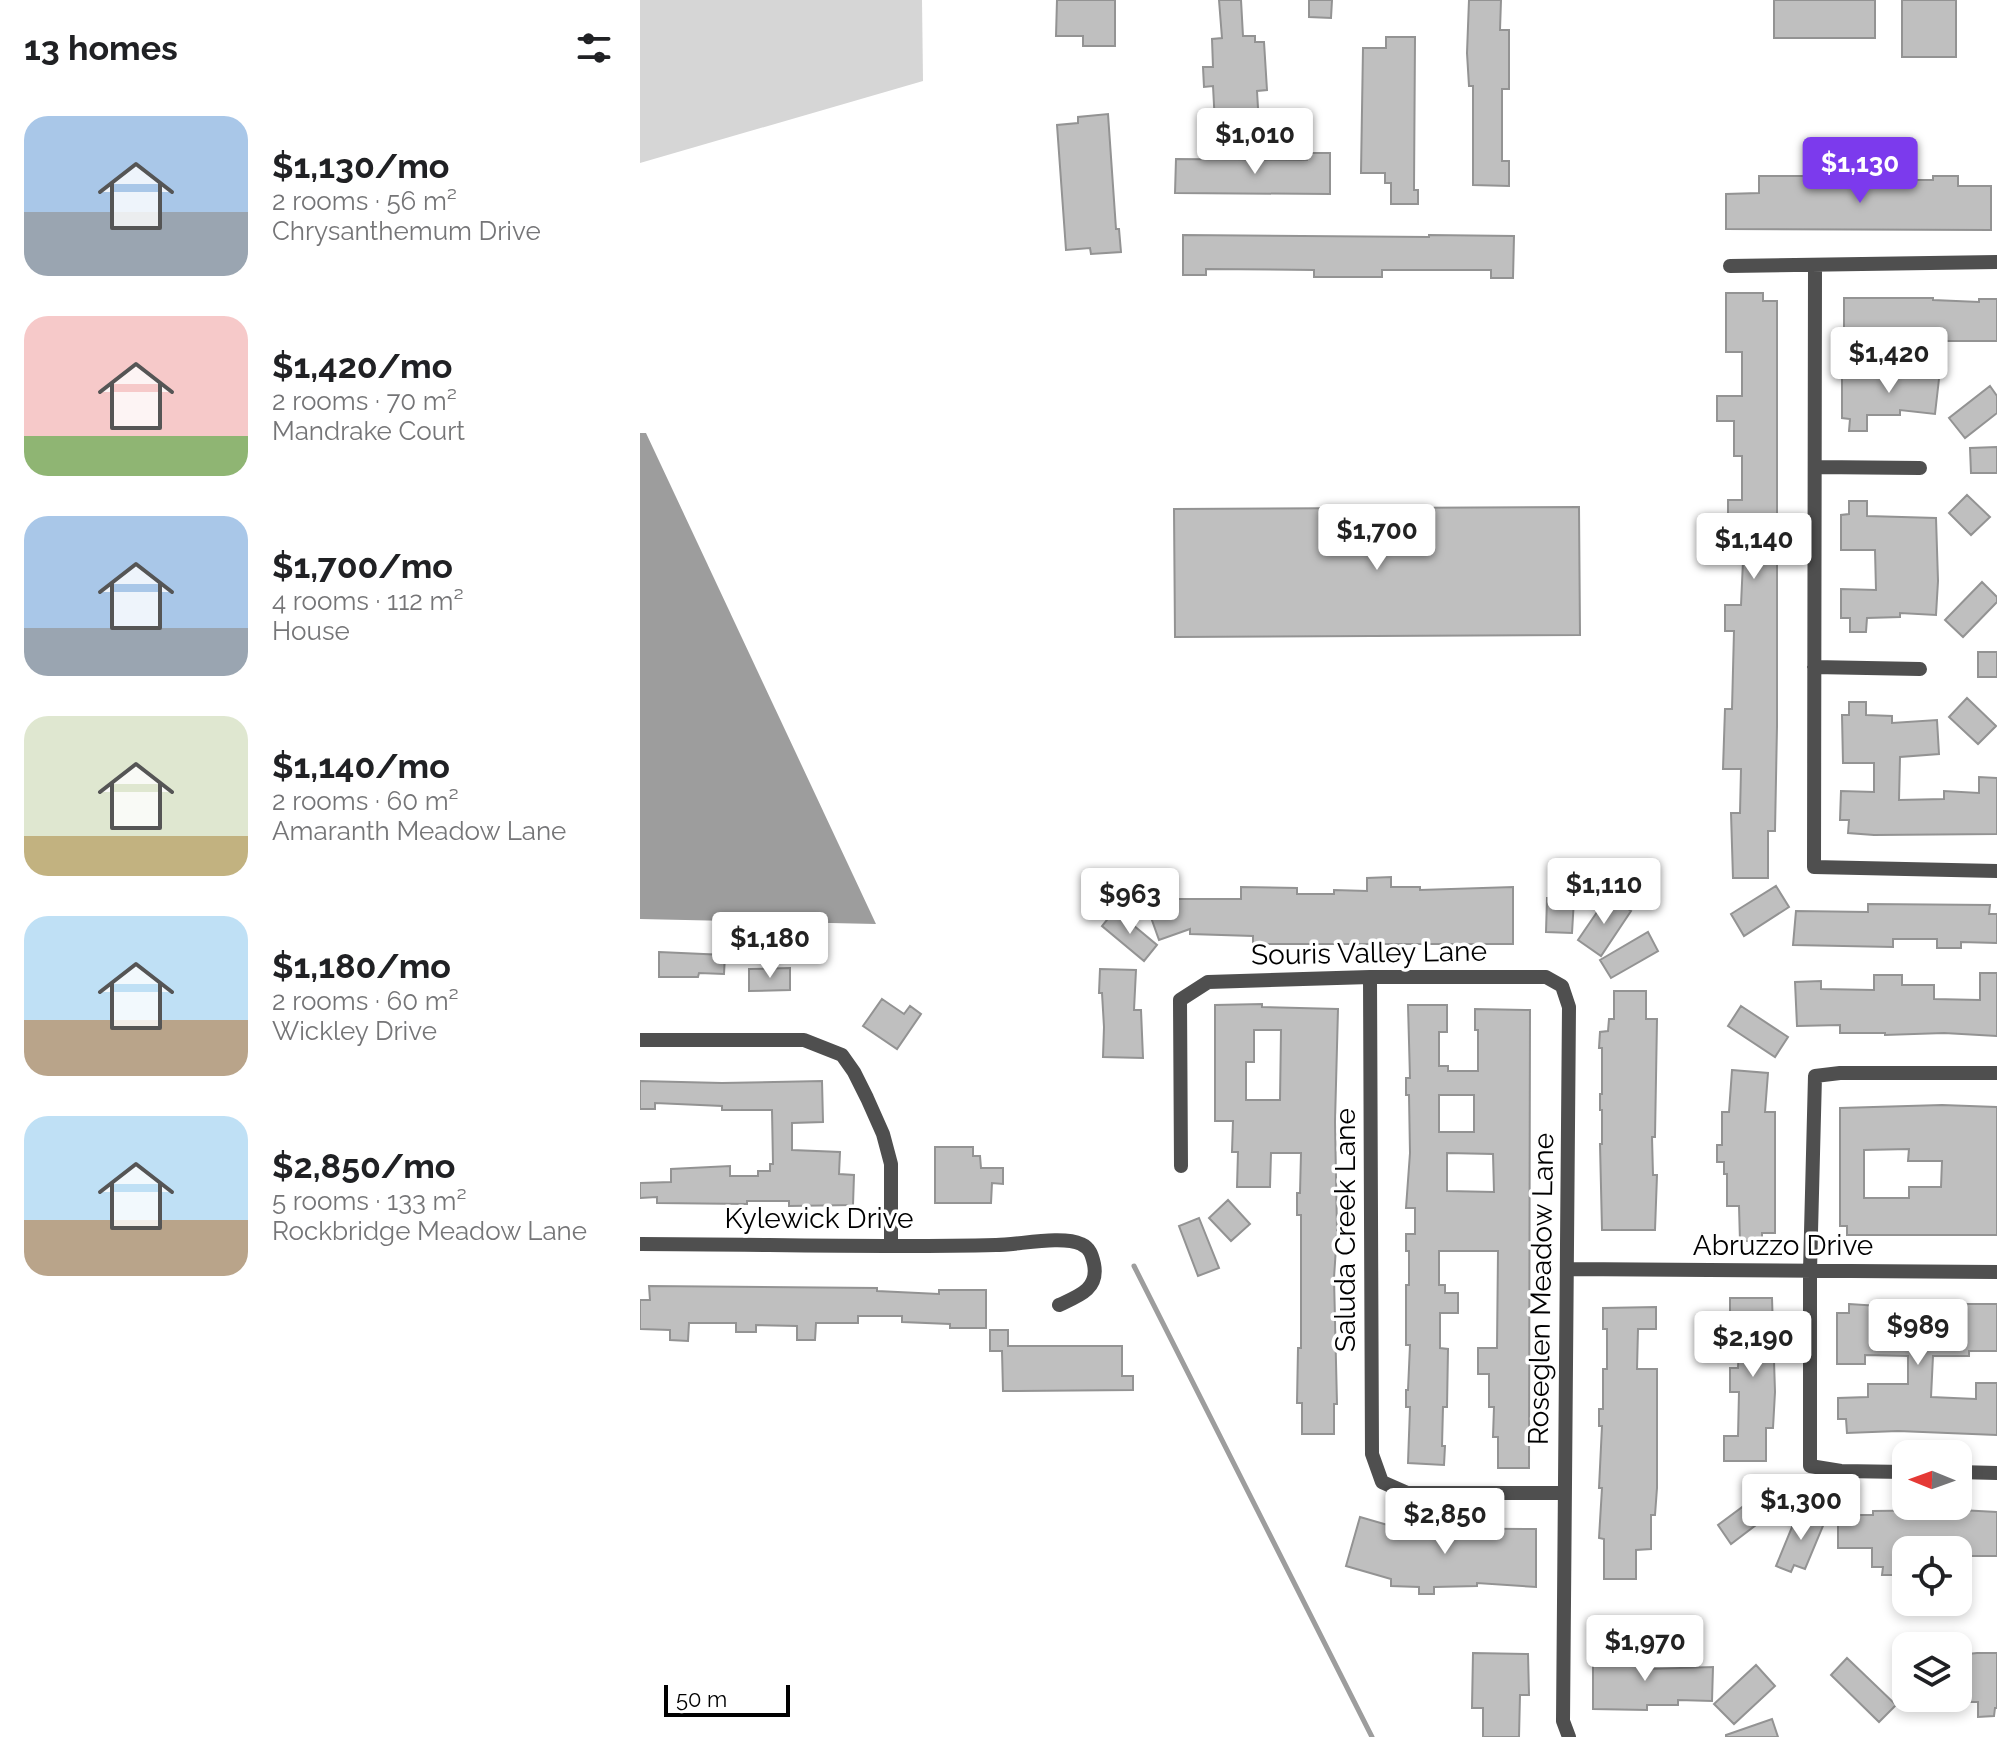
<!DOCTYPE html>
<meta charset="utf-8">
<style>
:root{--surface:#fff;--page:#f6f6f6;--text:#202124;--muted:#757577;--accent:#7c3aed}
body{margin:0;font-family:Raleway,sans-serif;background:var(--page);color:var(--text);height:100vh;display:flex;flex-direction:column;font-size:30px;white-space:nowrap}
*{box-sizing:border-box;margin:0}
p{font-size:26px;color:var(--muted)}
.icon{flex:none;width:44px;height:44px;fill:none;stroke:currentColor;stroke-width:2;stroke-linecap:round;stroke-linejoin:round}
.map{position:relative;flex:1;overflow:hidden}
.details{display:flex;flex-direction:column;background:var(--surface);width:640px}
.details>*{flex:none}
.needle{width:52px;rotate:271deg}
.tools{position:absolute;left:1252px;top:1440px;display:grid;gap:16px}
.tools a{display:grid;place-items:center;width:80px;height:80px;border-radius:16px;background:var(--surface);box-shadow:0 4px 12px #0003;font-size:40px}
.scale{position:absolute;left:24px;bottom:20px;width:126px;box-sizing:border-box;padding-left:8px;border:4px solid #000;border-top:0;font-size:22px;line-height:28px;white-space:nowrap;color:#000;-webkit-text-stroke:6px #fff;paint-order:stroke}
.price{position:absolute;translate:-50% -68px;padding:0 18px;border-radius:8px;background:#fff;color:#222;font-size:26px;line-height:52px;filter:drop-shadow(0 2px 4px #0008)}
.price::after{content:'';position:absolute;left:50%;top:48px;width:24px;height:18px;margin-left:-12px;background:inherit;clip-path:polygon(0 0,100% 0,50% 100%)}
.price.active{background:var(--accent);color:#fff}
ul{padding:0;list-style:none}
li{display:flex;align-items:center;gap:24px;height:200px;padding:0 24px}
li span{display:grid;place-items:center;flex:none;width:224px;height:160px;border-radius:24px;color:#555}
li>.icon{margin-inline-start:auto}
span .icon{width:96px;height:96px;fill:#fffc;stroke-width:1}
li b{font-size:34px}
h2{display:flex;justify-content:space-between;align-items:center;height:96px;padding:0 24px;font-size:34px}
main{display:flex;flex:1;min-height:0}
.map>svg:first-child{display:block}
.green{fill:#d6d6d6}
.water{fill:#9d9d9d}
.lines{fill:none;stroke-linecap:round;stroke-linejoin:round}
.stream{stroke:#9d9d9d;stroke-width:5}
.building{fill:#bfbfbf;stroke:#939393;stroke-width:2;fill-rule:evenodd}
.minor{stroke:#4f4f4f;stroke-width:14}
.labels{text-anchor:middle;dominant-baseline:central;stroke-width:7;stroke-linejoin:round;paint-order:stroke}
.street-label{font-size:28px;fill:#000;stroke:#fff}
</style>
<main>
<section class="details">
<h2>13 homes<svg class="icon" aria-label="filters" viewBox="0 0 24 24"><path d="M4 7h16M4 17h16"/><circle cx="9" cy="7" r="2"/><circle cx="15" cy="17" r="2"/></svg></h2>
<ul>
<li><span style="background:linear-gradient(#a9c7e8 60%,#9aa5b1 0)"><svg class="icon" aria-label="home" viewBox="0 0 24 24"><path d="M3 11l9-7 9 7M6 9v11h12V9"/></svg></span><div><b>$1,130/mo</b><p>2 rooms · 56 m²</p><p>Chrysanthemum Drive</p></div></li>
<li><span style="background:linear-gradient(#f6c9c9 75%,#8fb573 0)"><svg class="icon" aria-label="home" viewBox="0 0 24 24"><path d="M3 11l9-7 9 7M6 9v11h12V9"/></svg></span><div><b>$1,420/mo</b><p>2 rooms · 70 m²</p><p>Mandrake Court</p></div></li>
<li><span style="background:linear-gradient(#a9c7e8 70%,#9aa5b1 0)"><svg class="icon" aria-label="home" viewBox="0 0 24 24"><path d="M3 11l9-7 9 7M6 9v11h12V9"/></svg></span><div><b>$1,700/mo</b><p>4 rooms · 112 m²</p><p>House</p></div></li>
<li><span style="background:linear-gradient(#dfe7d0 75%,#c2b280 0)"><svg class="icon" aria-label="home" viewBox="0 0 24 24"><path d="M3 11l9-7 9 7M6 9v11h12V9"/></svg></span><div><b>$1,140/mo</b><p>2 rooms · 60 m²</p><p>Amaranth Meadow Lane</p></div></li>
<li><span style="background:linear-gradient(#bfe0f5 65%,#b9a48a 0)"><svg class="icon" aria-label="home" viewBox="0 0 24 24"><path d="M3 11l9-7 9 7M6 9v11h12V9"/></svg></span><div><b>$1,180/mo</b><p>2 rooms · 60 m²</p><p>Wickley Drive</p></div></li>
<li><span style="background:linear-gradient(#bfe0f5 65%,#b9a48a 0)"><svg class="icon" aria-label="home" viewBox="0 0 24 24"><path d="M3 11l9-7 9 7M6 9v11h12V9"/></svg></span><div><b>$2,850/mo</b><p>5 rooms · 133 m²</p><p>Rockbridge Meadow Lane</p></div></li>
</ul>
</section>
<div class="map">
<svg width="1357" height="1737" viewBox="0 0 1357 1737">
<rect width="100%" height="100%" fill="#fff"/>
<path class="green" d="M0,0H282L283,81L0,163Z"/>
<path class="water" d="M0,433H6L236,924L0,919Z"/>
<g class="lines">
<path class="stream" d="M494,1266L732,1737"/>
</g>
<path class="building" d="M417,0H475V46H443V36H416Z
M579,0H601L603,36H615V42H624L627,90L617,91L619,125L602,126L603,134L585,135L584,123L575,124L573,86L564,87L563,67H573L572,39L582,38Z
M669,0H692L691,18L669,17Z
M829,0H861L860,30H869V89H862V161H869V186L833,185V86H829L827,53Z
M1134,0H1235V38H1134Z
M1262,0H1316V57H1262Z
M746,37H775L774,190H778V204H751V183H745V173H721L723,48H746Z
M468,114L476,229H479L481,252L451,254L450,248L426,250L417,125L438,123V117Z
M667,153H690V194L535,193L536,159L667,160Z
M1119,176H1215V186H1258V180H1293V176H1318V186H1351V230L1086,229V194L1119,193Z
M543,235L789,237V235L874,236L873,278H851V270H742V277H674V270L566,269V275H543Z
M1086,293H1123V301H1137V726L1135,831H1128V878H1093L1091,813H1100L1101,769H1083L1085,709H1092L1094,631H1085V605H1101L1103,561L1094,560L1095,526H1088V500H1102V456H1094V421H1077V396H1102V352H1086Z
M1204,298H1293V300L1339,302V299H1357V341H1235V333H1204Z
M1277,367L1300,370L1295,414L1260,410V415H1227V431H1209L1210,419L1202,418V378H1236V371H1277Z
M1350,386L1357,396V413L1325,438L1309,418Z
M1357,447V473H1331L1330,448Z
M1327,495L1350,517L1331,535L1309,513Z
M1209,501H1227V516L1296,518L1298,581L1296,615L1260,613V617L1227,618L1226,632H1210V618H1201V589L1236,590L1235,550H1201V515L1209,514Z
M939,507L940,635L535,637L534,509Z
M1342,582L1357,597V602L1323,637L1305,620Z
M1338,652H1357V677H1338Z
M1327,698L1356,726L1338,744L1309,717Z
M1209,702H1226V715L1252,716V723L1297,720L1299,754L1260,757L1259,800L1304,799V791L1339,793V777L1357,778V834L1234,835L1208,833L1209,820H1200L1201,791L1234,792V763H1203L1202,715H1209Z
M751,877V887H780V890L873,887V944H613V936L550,934V929L519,940L507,906L533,897L534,899H601V887L657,888V894H694V890L727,891V878Z
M1136,886L1149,907L1104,936L1091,914Z
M968,896L991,911L961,956L938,940Z
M907,898L934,899L932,933L906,932Z
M1228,904L1350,905L1349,914H1357V943L1321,942V948H1297V939H1253V947L1153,945L1156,911L1228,912Z
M475,910L517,945L504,961L462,926Z
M1008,932L1018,951L971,978L960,960Z
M19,952L85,955L84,974L59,973L58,977H19Z
M150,968V990L109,991V969Z
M460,969L496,970L494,1010H501L503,1058L463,1057L464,1027L462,993H459Z
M1340,973H1357V1036L1304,1033L1245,1035V1033H1200V1025L1157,1026L1155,982L1181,981V989L1234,990V975H1262V985H1294V999L1340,1000Z
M974,991H1006V1019H1017L1015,1137H1012L1013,1175H1017L1015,1230H962L960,1144H962V1110H960V1094H962V1048H959L960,1032L968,1031L969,1019H974Z
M242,999L264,1014L270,1006L281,1014L257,1049L223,1026Z
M622,1004V1007L698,1009L695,1122L697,1232L694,1278L697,1404H694V1434H662V1403H657L658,1348H661V1215H657V1193H660L661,1153H631L630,1187H597L598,1152H592L593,1121H575V1005ZM614,1030H641L640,1100H606V1062H614Z
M768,1005H807V1032H799V1066H808V1071H838V1030H835V1009L890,1010L889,1468H858V1437H853L854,1407H849V1374H838V1348H857L858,1251H799V1285H805V1293H818V1313H800V1348L808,1349L807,1407H803L802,1446H805L804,1465L768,1463L770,1407H766V1390H768L770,1345H766V1285H769V1251H766V1234H775V1208H766L770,1153L769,1095H766V1078H770ZM799,1095H834V1132H799ZM807,1153L853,1154L854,1192L807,1191Z
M1101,1006L1148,1037L1135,1057L1088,1026Z
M1092,1070L1128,1073L1125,1112H1135V1233H1122V1241H1100L1099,1206H1087V1174H1084V1162H1077V1145H1082V1112H1089Z
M0,1081L82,1083L182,1081L183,1122L152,1123V1150L200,1152L199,1174L214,1175L213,1205L149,1206V1201H107V1204L17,1203V1197L0,1198V1183L31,1182V1169L90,1166V1176H118V1171H130V1164H133L132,1110H82V1106L15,1103V1109H0Z
M1302,1105L1357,1107V1235H1207V1226H1200V1108ZM1269,1149L1268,1161H1302L1301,1187H1269V1198H1224V1150Z
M295,1147H333V1156H340L341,1168H363V1184L352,1183L351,1203H295Z
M588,1200L610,1224L591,1241L569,1218Z
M559,1218L579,1268L558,1276L539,1226Z
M9,1286L237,1288V1291L299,1294V1290H346V1328H310V1324L262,1322V1316H218V1323H176L175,1340H157V1326L116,1325V1332H96V1323H49L48,1341L30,1340V1330L0,1329V1300H10Z
M1090,1298H1132L1135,1392L1133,1428H1126V1461H1084V1436H1098L1099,1392H1090V1368H1098L1100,1322H1090Z
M1209,1304L1269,1308V1304H1357V1351H1329V1356H1293L1291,1397L1336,1399V1383H1357V1435L1258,1431L1207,1433L1206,1419H1198V1398L1228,1397V1384H1268V1356L1225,1355V1364H1197V1313H1209Z
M1016,1307V1329H998L997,1369H1017V1488L1015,1515H1011V1549L996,1550V1579H964V1539L959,1538L962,1488H959L962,1426H959V1409H963V1369H967V1329H963V1308Z
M350,1330H368V1346H482V1376H493V1390L363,1391L362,1351H350Z
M1132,1485L1145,1503L1091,1544L1078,1525Z
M1159,1510L1185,1521L1165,1569L1154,1565L1151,1572L1136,1566Z
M1320,1510L1357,1512V1556H1318V1550H1256V1575H1242L1243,1567H1232V1548H1198V1515H1233V1511Z
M720,1517L758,1528L896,1529V1587L837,1583V1586L794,1587V1594H779V1587L751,1586V1579L706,1566Z
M833,1653L888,1654L889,1695H880L879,1737H843V1708H832Z
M994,1653V1658H1007V1669L1073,1667L1072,1701L1038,1700V1705H1007V1710L953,1709V1654Z
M1337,1653H1357V1708H1355L1354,1716L1338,1717V1702H1318V1655Z
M1207,1658L1256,1705L1239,1722L1191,1675Z
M1116,1665L1135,1686L1094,1724L1074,1704Z
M1132,1719L1138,1737H1086V1735Z"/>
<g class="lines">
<path class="minor" d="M1090,266L1357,262
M1175,266L1174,867L1357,871
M1175,467L1280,468
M1174,667L1280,669
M730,977L732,1454L742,1482L767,1493H924
M0,1040H164L202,1055L214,1072L227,1098L243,1134L251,1164V1245
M541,1166L540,1000L568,982L730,977H906L922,986L929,1007L923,1721L929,1737
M0,1244C118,1244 237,1248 356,1245C378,1245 422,1235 441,1244C450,1248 452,1255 454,1264C459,1289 439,1296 419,1305
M928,1269L1357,1272
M1266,1472L1201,1471L1170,1466V1271L1175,1076L1200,1073H1357
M1318,1472L1357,1473"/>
</g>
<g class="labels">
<g class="street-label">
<text transform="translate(729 953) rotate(-1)">Souris Valley Lane</text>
<text x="179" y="1218">Kylewick Drive</text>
<text transform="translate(705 1230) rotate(-90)">Saluda Creek Lane</text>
<text x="1143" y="1245">Abruzzo Drive</text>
<text transform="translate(901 1289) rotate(-89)">Roseglen Meadow Lane</text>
</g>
</g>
</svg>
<div class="tools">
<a><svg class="needle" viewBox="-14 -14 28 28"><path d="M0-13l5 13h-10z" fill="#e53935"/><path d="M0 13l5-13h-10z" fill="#757577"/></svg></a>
<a><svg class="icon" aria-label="locate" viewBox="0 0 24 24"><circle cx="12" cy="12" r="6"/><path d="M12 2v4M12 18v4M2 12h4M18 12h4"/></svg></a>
<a><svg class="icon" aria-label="layers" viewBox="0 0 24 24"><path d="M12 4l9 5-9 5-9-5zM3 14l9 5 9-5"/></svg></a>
</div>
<div class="scale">50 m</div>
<b class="price" style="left:615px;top:176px">$1,010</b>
<b class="price active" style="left:1220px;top:205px">$1,130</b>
<b class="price" style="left:1249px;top:395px">$1,420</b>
<b class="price" style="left:737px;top:572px">$1,700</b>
<b class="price" style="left:1114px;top:581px">$1,140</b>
<b class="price" style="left:964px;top:926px">$1,110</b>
<b class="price" style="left:490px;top:936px">$963</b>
<b class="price" style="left:130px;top:980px">$1,180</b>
<b class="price" style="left:1278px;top:1367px">$989</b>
<b class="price" style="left:1113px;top:1379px">$2,190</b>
<b class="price" style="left:1161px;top:1542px">$1,300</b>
<b class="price" style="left:805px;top:1556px">$2,850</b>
<b class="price" style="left:1005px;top:1683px">$1,970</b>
</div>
</main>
